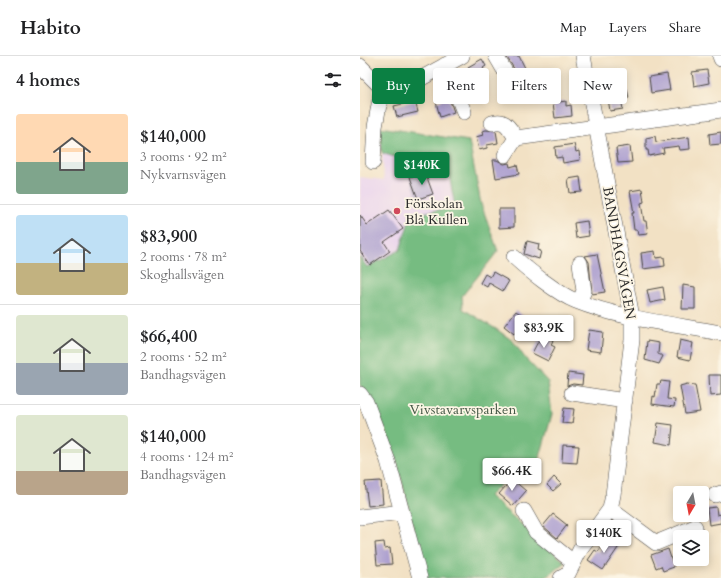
<!DOCTYPE html>
<meta charset="utf-8">
<style>
:root{--surface:#fff;--page:#f6f6f6;--text:#202124;--muted:#757577;--line:#e0e0e0;--accent:#0b8043}
body{margin:0;font-family:Cardo,serif;background:var(--page);color:var(--text);height:100vh;display:flex;flex-direction:column;font-size:15px;white-space:nowrap}
*{box-sizing:border-box;margin:0}
p{font-size:13px;color:var(--muted)}
.icon{flex:none;width:22px;height:22px;fill:none;stroke:currentColor;stroke-width:2;stroke-linecap:round;stroke-linejoin:round}
.map{position:relative;flex:1;overflow:hidden}
.sheet{display:flex;flex-direction:column;background:var(--surface);width:360px}
.sheet>*{flex:none}
.banner{position:absolute;left:12px;top:12px;width:289px;height:36px;display:flex;gap:8px}
.needle{width:26px;rotate:190deg}
.tools{position:absolute;left:313px;top:430px;display:grid;gap:8px}
.tools a{display:grid;place-items:center;width:36px;height:36px;border-radius:4px;background:var(--surface);box-shadow:0 2px 10px #0003;font-size:20px}
.price{position:absolute;translate:-50% -34px;padding:0 9px;border-radius:4px;background:#fff;color:#222;font-size:13px;line-height:26px;filter:drop-shadow(0 1px 2px #0008)}
.price::after{content:'';position:absolute;left:50%;top:24px;width:12px;height:9px;margin-left:-6px;background:inherit;clip-path:polygon(0 0,100% 0,50% 100%)}
.price.active{background:var(--accent);color:#fff}
ul{padding:0;list-style:none}
li{display:flex;align-items:center;gap:12px;height:100px;padding:0 16px}
li+li{border-top:1px solid var(--line)}
li span{display:grid;place-items:center;flex:none;width:112px;height:80px;border-radius:4px;color:#555}
li>.icon{margin-inline-start:auto}
span .icon{width:48px;height:48px;fill:#fffc;stroke-width:1}
li b{font-size:17px}
h2{display:flex;justify-content:space-between;align-items:center;height:48px;padding:0 16px;font-size:17px}
.pill{padding:0 14px;border-radius:4px;background:var(--surface);box-shadow:0 2px 10px #0003;font-size:14px;line-height:36px}
.pill.active{background:var(--accent);color:#fff}
header{display:flex;align-items:center;gap:24px;box-sizing:border-box;height:56px;padding:0 20px;background:var(--surface);border-bottom:1px solid var(--line)}
header strong{font-size:19px}
nav{display:flex;gap:22px;margin-inline-start:auto;font-size:14px}
main{display:flex;flex:1;min-height:0}
.map>svg:first-child{display:block}
.built{fill:#e9d2ee}
.forest{fill:#76bc81;stroke:#507456}
.building{fill:#aea1d0}
.lines{fill:none;stroke-linecap:round;stroke-linejoin:round}
.minor-casing{stroke:#494642;stroke-width:16}
.minor{stroke:#fff;stroke-width:15}
.poi-dot{fill:#d1495b;stroke:#fcf5e5;stroke-width:1.5}
.labels{text-anchor:middle;dominant-baseline:central;stroke-width:3.5;stroke-linejoin:round;paint-order:stroke}
.poi-label{font-size:14px;fill:#2b2b2b;stroke:#fcf5e5;text-anchor:start}
.street-label{font-size:14px;fill:#2b2b2b;stroke:#fcf5e5}
.park-label{font-size:14px;fill:#455846;stroke:#fcf5e5}
</style>
<header>
<strong>Habito</strong>
<nav><a>Map</a><a>Layers</a><a>Share</a></nav>
</header>
<main>
<section class="sheet">
<h2>4 homes<svg class="icon" aria-label="filters" viewBox="0 0 24 24"><path d="M4 7h16M4 17h16"/><circle cx="9" cy="7" r="2"/><circle cx="15" cy="17" r="2"/></svg></h2>
<ul>
<li><span style="background:linear-gradient(#ffd9b3 60%,#7fa58c 0)"><svg class="icon" aria-label="home" viewBox="0 0 24 24"><path d="M3 11l9-7 9 7M6 9v11h12V9"/></svg></span><div><b>$140,000</b><p>3 rooms · 92 m²</p><p>Nykvarnsvägen</p></div></li>
<li><span style="background:linear-gradient(#bfe0f5 60%,#c2b280 0)"><svg class="icon" aria-label="home" viewBox="0 0 24 24"><path d="M3 11l9-7 9 7M6 9v11h12V9"/></svg></span><div><b>$83,900</b><p>2 rooms · 78 m²</p><p>Skoghallsvägen</p></div></li>
<li><span style="background:linear-gradient(#dfe7d0 60%,#9aa5b1 0)"><svg class="icon" aria-label="home" viewBox="0 0 24 24"><path d="M3 11l9-7 9 7M6 9v11h12V9"/></svg></span><div><b>$66,400</b><p>2 rooms · 52 m²</p><p>Bandhagsvägen</p></div></li>
<li><span style="background:linear-gradient(#dfe7d0 70%,#b9a48a 0)"><svg class="icon" aria-label="home" viewBox="0 0 24 24"><path d="M3 11l9-7 9 7M6 9v11h12V9"/></svg></span><div><b>$140,000</b><p>4 rooms · 124 m²</p><p>Bandhagsvägen</p></div></li>
</ul>
</section>
<div class="map">
<svg width="361" height="522" viewBox="0 0 361 522">
<rect width="100%" height="100%" fill="#fcf5e5"/>
<filter id="ink" filterUnits="userSpaceOnUse"><feTurbulence type="fractalNoise" baseFrequency=".025" numOctaves="2"/><feDisplacementMap in="SourceGraphic" scale="8" xChannelSelector="R" yChannelSelector="G"/><feConvolveMatrix kernelMatrix="1 2 1 2 8 2 1 2 1" color-interpolation-filters="sRGB"/></filter>
<filter id="wash" filterUnits="userSpaceOnUse"><feTurbulence type="fractalNoise" baseFrequency=".012" numOctaves="4" result="noise"/><feDisplacementMap in="SourceGraphic" scale="16" xChannelSelector="R" yChannelSelector="G"/><feGaussianBlur stdDeviation="0.9" result="paint"/><feColorMatrix in="noise" values="0 0 0 0 0 0 0 0 0 0 0 0 0 0 0 0 0 1.4 0 .05"/><feComposite in="paint" operator="in"/></filter>
<g filter="url(#wash)">
<rect width="100%" height="100%" fill="#f2e1c4"/>
<path class="built" d="M22,97L89,118L95,151L51,159L40,194L7,211L0,201V121L24,124Z"/>
<path class="forest" d="M20,71L109,85L121,148L138,195L102,240L103,253L136,273L153,285L165,302L188,326L192,358L180,401L171,412L152,417L129,440L205,506L185,522H65C51,468 36,371 0,329V287L2,285L0,281V201L7,211L40,194L51,159L95,151L89,118L22,97Z"/>
<g id="blocks">
<path class="building" d="M146,0H159L166,14L158,19Z
M122,3L126,10L123,12L127,19L108,30L103,21L111,17L108,11Z
M347,14L349,27L334,30L332,16Z
M307,18L310,34L291,37L289,21Z
M259,28L260,34L267,33L269,42L261,43L263,53L250,55L246,30Z
M89,42L94,56L80,61L76,46Z
M55,45L58,56L37,61L34,50Z
M206,45V50L211,49L212,60L195,62L193,47Z
M126,74L136,75L138,87L127,89V92L119,94L116,81L123,79L122,75Z
M361,76V88L350,89L349,78Z
M295,80L296,86L329,81L330,93L320,94L319,90L303,92L304,97L289,100L288,94H286V82Z
M214,88L216,96L219,95L220,104L203,107L202,101L196,102L195,91Z
M270,90L272,106L258,107L256,92Z
M133,104H137L144,108L149,107L150,111L157,109L159,118L136,122Z
M65,116L73,138L58,143L50,121Z
M220,121L222,136L210,137L208,123Z
M282,133L284,146L281,147L284,165H286L288,178L278,179L277,174H274L272,157H274L270,135Z
M139,153H154V171L139,172Z
M29,154L43,173L24,186L30,195L10,209L0,195V159L7,169Z
M227,165L229,180L216,182L214,167Z
M167,185L179,188L178,194L181,195L179,203L164,198Z
M295,195L296,202L304,201L305,210L283,213L281,197Z
M237,198L245,236L232,238L229,206L225,200Z
M133,216L149,225L143,235L129,227L127,231L120,227L125,218L130,221Z
M323,229L335,231V253H322Z
M303,231L305,244L290,247L287,234Z
M156,255L166,262L154,278L144,270Z
M229,274L243,276L241,296L226,294Z
M185,280L193,284L191,289L195,291L188,305L172,297L180,282L183,284Z
M320,284L333,287L330,304L317,301Z
M287,285L299,287L298,298L303,300L299,308L285,304Z
M208,317L223,319L222,329L213,328L207,330Z
M349,319H361V339L350,340Z
M301,325L309,326L307,343L315,344L314,351L292,348L293,340L295,341L297,328H300Z
M327,328L335,329L340,356L325,358L320,330Z
M204,352L214,353L212,368L202,367Z
M298,367L313,369L311,389L295,386Z
M203,389L219,390L217,407L202,406Z
M194,421L201,428L193,435L187,429Z
M152,423L166,435L153,450L139,438Z
M21,425L23,448L8,450L5,426Z
M356,451L357,459L361,458V467L349,469L347,452Z
M193,458L207,469L197,482L183,470Z
M248,481L260,489L243,514L228,504L235,494L238,496Z
M24,486L25,493L30,492L32,508L17,509L15,487Z
M308,493L314,511L303,515L301,510L296,512L291,499Z"/>
</g>
</g>
<g filter="url(#ink)">
<use href="#blocks" fill-opacity="0" stroke="#494642" stroke-width="1"/>
<g class="lines">
<defs>
<path id="minor" d="M136,0L150,24
M360,0L361,3
M85,9L104,56
M0,10L22,32L60,23L102,0
M132,67C145,62 149,72 156,82
M145,99L156,82L361,54
M13,106L15,71L22,32
M154,201C168,214 198,238 216,245C261,263 313,268 361,277
M219,246L224,235L220,207
M212,337L265,345
M0,338L6,346L28,405L60,522
M355,439L361,437
M250,453L296,487L335,471
M164,455L176,476L213,506
M0,461L42,456
M201,522L208,518L220,494L250,453L253,439L272,284V261L223,0"/>
</defs>
<use href="#minor" class="minor-casing"/>
<use href="#minor" class="minor"/>
</g>
</g>
<circle class="poi-dot" cx="37" cy="155" r="4"/>
<g class="labels">
<g class="poi-label">
<text x="45" y="147">Förskolan<tspan x="45" dy="16">Blå Kullen</tspan></text>
</g>
<g class="street-label">
<text transform="translate(259 197) rotate(80)">BANDHAGSVÄGEN</text>
</g>
<g class="park-label">
<text x="103" y="353">Vivstavarvsparken</text>
</g>
</g>
</svg>
<div class="tools">
<a><svg class="needle" viewBox="-14 -14 28 28"><path d="M0-13l5 13h-10z" fill="#e53935"/><path d="M0 13l5-13h-10z" fill="#757577"/></svg></a>
<a><svg class="icon" aria-label="layers" viewBox="0 0 24 24"><path d="M12 4l9 5-9 5-9-5zM3 14l9 5 9-5"/></svg></a>
</div>
<b class="price active" style="left:62px;top:130px">$140K</b>
<b class="price" style="left:184px;top:293px">$83.9K</b>
<b class="price" style="left:152px;top:436px">$66.4K</b>
<b class="price" style="left:244px;top:498px">$140K</b>
<div class="banner">
<a class="pill active">Buy</a>
<a class="pill">Rent</a>
<a class="pill">Filters</a>
<a class="pill">New</a>
</div>
</div>
</main>
